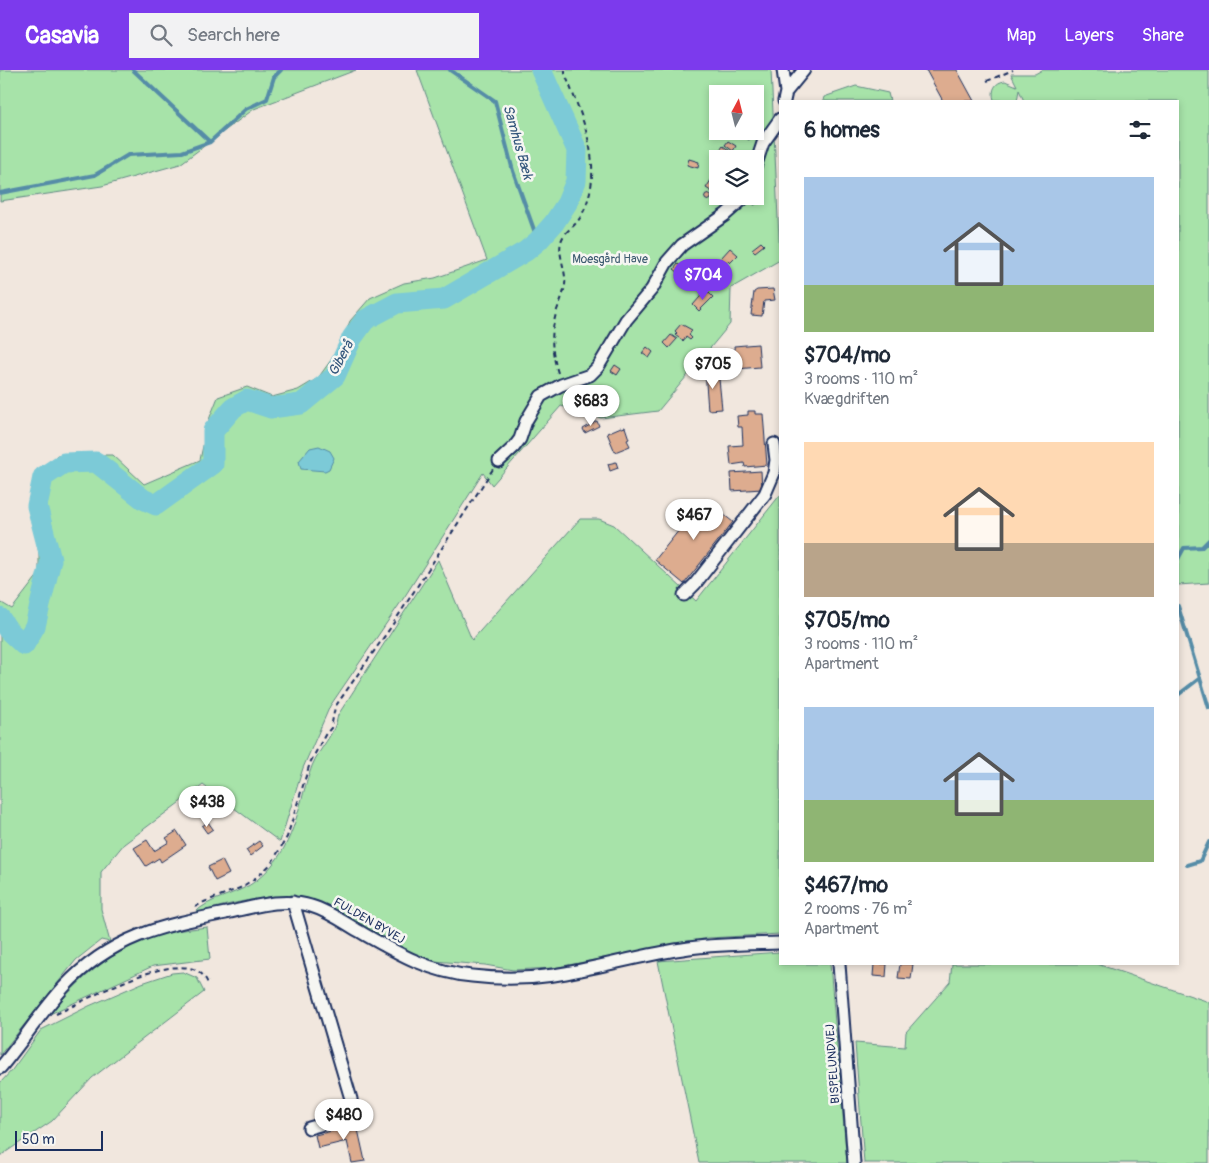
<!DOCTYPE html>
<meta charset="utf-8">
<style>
:root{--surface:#fff;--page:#f2f2f3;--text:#1f2937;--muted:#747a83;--accent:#7c3aed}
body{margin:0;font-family:Pangolin,sans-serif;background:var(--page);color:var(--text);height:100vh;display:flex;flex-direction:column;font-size:19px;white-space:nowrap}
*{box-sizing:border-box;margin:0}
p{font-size:16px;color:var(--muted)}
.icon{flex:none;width:28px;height:28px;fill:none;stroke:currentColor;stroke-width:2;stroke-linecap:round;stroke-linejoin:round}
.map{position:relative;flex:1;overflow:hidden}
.drawer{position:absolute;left:779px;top:30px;width:400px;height:865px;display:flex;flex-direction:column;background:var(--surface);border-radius:0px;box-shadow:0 2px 8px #0003}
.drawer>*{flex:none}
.needle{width:32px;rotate:7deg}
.buttons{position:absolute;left:709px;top:15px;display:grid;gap:10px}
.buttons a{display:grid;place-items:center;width:55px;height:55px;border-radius:0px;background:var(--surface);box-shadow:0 2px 8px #0003;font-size:25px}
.scale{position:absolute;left:15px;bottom:12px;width:88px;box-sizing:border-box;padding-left:5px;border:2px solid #1b2f5e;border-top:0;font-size:14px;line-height:18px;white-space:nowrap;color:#1b2f5e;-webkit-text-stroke:4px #f6f6f2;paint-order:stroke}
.price{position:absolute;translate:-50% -42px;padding:0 11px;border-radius:18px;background:#fff;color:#222;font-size:16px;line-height:32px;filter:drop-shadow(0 1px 2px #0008)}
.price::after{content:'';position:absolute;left:50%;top:30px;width:15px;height:11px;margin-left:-8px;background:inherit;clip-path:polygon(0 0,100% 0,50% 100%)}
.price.on{background:var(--accent);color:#fff}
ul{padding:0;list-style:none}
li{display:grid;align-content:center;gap:10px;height:265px;padding:0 25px}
li span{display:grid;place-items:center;height:155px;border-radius:0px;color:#555}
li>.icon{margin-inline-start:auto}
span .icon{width:90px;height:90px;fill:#fffc;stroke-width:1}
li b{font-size:21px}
h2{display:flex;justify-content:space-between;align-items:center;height:60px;padding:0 25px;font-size:21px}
header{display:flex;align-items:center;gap:30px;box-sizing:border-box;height:70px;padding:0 25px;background:var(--accent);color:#fff}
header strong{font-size:24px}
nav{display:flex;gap:28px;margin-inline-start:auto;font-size:18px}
.search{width:350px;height:45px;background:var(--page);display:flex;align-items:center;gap:12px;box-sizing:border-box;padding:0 18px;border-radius:0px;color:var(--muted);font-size:19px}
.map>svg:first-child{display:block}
.green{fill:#a7e3a9;stroke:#618984;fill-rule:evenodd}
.water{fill:#7bcad7;stroke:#558ca7}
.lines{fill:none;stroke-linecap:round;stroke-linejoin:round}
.stream{stroke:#558ca7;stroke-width:4}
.river{stroke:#7bcad7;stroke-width:21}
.building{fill:#ddac8f;stroke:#1b2f5e}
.minor-casing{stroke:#1b2f5e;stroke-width:15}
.path{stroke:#1b2f5e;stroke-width:2;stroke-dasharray:5 4;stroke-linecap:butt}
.minor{stroke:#f6f6f2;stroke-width:11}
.labels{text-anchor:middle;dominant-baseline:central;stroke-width:5;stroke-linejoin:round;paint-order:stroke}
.park-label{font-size:12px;fill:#3e5c71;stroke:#f6f6f2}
.street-label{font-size:12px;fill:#1b2f5e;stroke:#f6f6f2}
.water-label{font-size:14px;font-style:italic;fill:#33567c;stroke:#f6f6f2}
</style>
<header>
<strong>Casavia</strong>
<div class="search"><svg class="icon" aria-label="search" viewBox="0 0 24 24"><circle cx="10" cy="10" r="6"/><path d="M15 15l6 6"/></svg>Search here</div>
<nav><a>Map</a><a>Layers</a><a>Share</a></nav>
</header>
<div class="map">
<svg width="1209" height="1093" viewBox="0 0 1209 1093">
<rect width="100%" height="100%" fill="#f1e7de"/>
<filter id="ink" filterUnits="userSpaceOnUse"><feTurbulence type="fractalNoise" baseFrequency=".02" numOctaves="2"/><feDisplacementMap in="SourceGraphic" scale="10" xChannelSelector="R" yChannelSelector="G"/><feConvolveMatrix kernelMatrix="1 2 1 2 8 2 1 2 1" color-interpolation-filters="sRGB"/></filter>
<g filter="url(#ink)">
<path class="green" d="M0,0H356L254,39L180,94L102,116L0,131Z
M417,0H771L780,190L731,218L730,254L658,341L601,348L561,336L492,415L483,403L405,526L330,636L303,698L280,772L203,715L124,774L101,802V839L110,872L101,870L76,890L0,985V532L12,539L39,504V484L31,437L33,411L57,385H113L144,414L200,390L208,352L218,327L247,317L272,327L298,320L318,308L339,279L350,251L370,228L404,213L435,208L487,190ZM718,24H755V61H718ZM718,89H755V126H718Z
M1042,0H1209V513L1178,515V31H1024L1019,20L1017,31L994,30C991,20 995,12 1005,11L1017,16L1011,4H1035Z
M856,16L888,23L890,31H823L824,27Z
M780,425V864L708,868L553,898L513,900L485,895L434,891L407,882L317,831C276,821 234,832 194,844C208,827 239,825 257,810C296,778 296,740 312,696C319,678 335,665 338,645L438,490L472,570L580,449H599L614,455L696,531Z
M207,857L210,889L153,896L50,944C82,905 116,877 165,863C178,860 193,859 207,857Z
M780,882V894H830L847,1093H699L658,891Z
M952,894H1097L1209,932V1093H864L855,973L905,977L906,962L950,912Z
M183,902L197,908L204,922L92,1008L52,1051L0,1086V1013L12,1000L41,960L89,936L142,913L172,903Z"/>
<path class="water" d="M319,376L330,381L334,388L329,399L325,401L301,399L299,391L310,378Z"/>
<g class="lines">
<path class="stream" d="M133,0L210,72
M450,0L495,31L513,101L538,171
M0,123L95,105L128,85L182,82L210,72L246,39L267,29L274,7L281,0
M1178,489L1184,478L1202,477L1209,470
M1178,536L1209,638
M1178,625L1200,608
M1187,795L1200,791L1209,772"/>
<path class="river" d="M0,548L8,560L24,575L35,556L51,490L37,436L43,407L64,393L96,392L143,429L156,435L213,394V361L233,338L247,330L271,338L301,334L335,306L352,268L365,250L397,233L444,229L526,181L538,171L554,153L567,133L576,111L577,80L541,0"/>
</g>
<path class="building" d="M926,0H957L974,31H943Z
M755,55L758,57L749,70L739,63L755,61Z
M728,71L736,76L733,81L725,75Z
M723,76L736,85L733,89H718V91L714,88Z
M689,89L699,92L698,98L687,95Z
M713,107L718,110V118L714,123L706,118Z
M704.5 127a3.5 3.5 0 1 1 7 0a3.5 3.5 0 1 1-7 0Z
M754,126L759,129L755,135L750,132Z
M761,172L764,175L755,182L752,179Z
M730,178L738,185L730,193L728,191L726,193L721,188Z
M678,194L683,198L679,203L674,199Z
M773,219L775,230L764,231L762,246L751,245L754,222L757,220Z
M706,220L713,227L699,241L693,235Z
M681,254L692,260L689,265L692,268L690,270L686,267L683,271L675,265L677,263L675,261Z
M671,265L677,269L669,278L664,273Z
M758,274L760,297L736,299L734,276Z
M647,277L653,282L649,288L642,283Z
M615,295L621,299L617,305L611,301Z
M718,299L722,339L708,340L705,300Z
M748,341H755V344H763L767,395L745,397L744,393L731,395L729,376L743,375L742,357H738L737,346L748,345Z
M597,351L599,356L585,363L583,359Z
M621,357L622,358L625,357L629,369L627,370L630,376L615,382L607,363Z
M616,392L618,398L610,401L608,394Z
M761,401L762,419L732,421L731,403Z
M704,429L733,452L684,514L655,490Z
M208,752L213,759L207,763L202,756Z
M177,761L186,775L161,792L159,788L146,796L134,778L147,770L154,781L169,772L166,768Z
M259,771L263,776L250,786L246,780Z
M222,790L229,804L215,811L208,797Z
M874,894H887L886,907L873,906Z
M900,894H913L911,909L898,908Z
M357,1055L365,1091L352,1093L347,1071L318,1078L315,1065Z"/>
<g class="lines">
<defs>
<path id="minor" d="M783,0L786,22L784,31
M786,22L804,0
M755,97L763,73L780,49
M499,391L514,377L520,369L526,351L541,326L561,315L590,305L598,297L626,250L652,219L667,192L682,175L725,145L742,130L744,126
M684,525L695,514L765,424L774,403L776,390L774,374
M293,832L351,1029L352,1040L348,1047L309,1058
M839,894L854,1093
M0,998C22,972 41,942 64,917C110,867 163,855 226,843C253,837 284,827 311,836C328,841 342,851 357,860C394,881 428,902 472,906C498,909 527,909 554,905C599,898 644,884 689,878C719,874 750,874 780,873"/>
</defs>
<use href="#minor" class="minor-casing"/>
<path class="path" d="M987,11L1013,0
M558,303C551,280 550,264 557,240C560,232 564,223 565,215C567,200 556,183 562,169C565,162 572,158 577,152C584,144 589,128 591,117C597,78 579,39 565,4V0
M195,837L204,832L240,818L257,807L271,794L287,767L310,693L325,665L331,658L335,637L391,557L493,399
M56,944C84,932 192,867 208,914"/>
<use href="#minor" class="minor"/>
</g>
</g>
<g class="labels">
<g class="park-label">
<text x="610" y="189">Moesgård Have</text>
</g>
<g class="street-label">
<text transform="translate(369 851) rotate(30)">FULDEN BYVEJ</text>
<text transform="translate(833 994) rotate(-94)">BISPELUNDVEJ</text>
</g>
<g class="water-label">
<text transform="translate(518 72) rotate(74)">Samhus Bæk</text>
<text transform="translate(341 288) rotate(-62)">Giberå</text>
</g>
</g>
</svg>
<div class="buttons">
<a><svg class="needle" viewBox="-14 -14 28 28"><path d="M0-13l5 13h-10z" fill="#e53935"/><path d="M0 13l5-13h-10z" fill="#747a83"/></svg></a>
<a><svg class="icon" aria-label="layers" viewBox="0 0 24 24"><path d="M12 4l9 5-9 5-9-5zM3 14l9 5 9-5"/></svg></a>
</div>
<div class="scale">50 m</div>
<b class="price on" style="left:703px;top:231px">$704</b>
<b class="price" style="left:713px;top:320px">$705</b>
<b class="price" style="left:591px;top:357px">$683</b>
<b class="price" style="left:694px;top:471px">$467</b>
<b class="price" style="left:207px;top:758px">$438</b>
<b class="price" style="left:344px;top:1071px">$480</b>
<section class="drawer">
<h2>6 homes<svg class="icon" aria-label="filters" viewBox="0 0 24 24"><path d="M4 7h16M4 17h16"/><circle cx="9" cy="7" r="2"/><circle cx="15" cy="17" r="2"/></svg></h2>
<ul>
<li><span style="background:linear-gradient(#a9c7e8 70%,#8fb573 0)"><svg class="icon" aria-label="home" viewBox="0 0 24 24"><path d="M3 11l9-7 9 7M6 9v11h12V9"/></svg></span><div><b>$704/mo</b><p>3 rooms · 110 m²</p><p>Kvægdriften</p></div></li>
<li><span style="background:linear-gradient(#ffd9b3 65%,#b9a48a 0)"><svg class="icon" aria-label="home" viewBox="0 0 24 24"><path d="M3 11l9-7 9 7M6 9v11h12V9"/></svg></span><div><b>$705/mo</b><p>3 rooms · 110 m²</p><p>Apartment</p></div></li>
<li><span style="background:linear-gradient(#a9c7e8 60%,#8fb573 0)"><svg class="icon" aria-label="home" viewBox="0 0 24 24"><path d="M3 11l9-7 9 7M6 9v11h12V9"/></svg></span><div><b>$467/mo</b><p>2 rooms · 76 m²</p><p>Apartment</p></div></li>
</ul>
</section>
</div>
